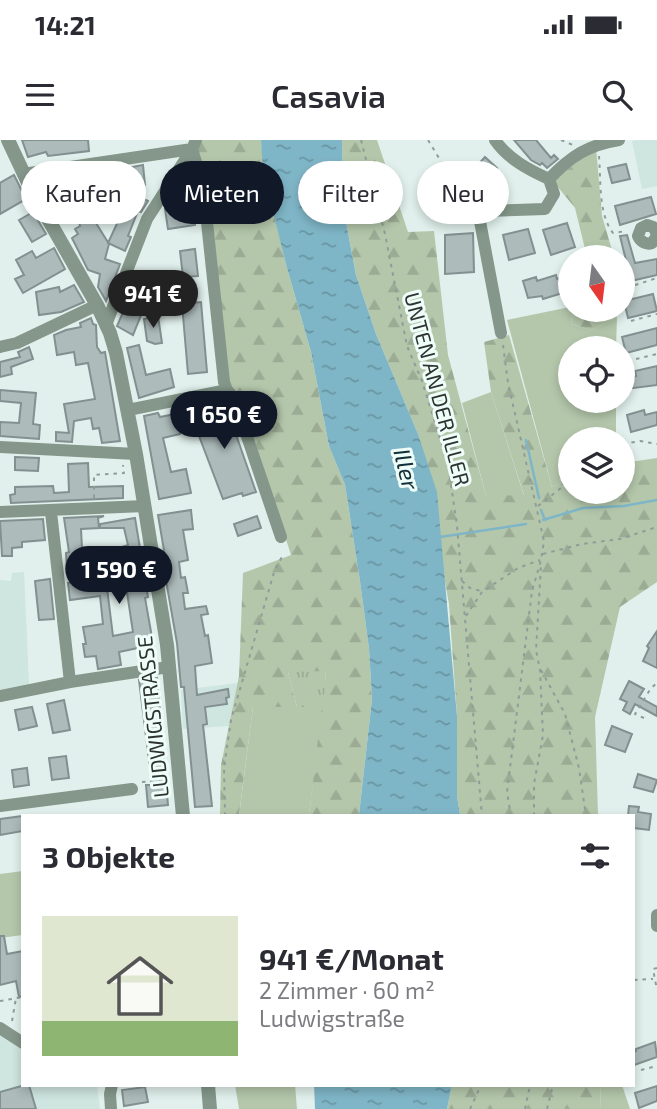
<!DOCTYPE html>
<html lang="de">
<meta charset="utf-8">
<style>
:root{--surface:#fff;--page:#f2f2f3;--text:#2b2b33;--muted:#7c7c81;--accent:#111827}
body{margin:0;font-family:"Exo 2",sans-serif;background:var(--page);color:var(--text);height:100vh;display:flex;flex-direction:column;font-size:26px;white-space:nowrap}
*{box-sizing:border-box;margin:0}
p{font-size:23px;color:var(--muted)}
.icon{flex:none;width:38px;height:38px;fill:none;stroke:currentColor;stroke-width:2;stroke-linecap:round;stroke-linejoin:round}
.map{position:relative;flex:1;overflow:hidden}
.side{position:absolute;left:21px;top:674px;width:614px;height:273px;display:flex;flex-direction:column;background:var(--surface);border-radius:0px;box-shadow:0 4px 10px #0003}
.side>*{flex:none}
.banner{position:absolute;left:21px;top:21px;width:616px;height:63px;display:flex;gap:14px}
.needle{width:46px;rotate:166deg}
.fabs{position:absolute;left:558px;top:105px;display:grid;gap:14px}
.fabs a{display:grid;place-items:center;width:77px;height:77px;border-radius:50%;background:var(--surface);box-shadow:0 4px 10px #0003;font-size:35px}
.price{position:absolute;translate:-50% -60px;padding:0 16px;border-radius:24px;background:var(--accent);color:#fff;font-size:23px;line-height:46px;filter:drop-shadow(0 2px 4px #0008)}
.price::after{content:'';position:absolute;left:50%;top:42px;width:21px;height:16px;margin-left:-10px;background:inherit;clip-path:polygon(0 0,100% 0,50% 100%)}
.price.current{background:#222;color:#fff}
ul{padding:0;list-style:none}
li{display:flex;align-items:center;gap:21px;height:175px;padding:0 21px}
li span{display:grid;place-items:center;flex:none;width:196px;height:140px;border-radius:0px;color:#555}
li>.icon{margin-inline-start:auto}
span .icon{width:84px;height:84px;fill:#fffc;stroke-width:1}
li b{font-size:30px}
h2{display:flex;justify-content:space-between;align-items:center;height:84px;padding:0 21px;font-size:30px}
.tag{padding:0 24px;border-radius:32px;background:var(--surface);box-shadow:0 4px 10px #0003;font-size:24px;line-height:63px}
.tag.current{background:var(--accent);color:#fff}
.status{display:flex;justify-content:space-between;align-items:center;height:49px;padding:0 35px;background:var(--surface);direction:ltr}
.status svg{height:19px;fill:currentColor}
header{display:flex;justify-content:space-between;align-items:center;height:91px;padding:0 21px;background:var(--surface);font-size:32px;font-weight:600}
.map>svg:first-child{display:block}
.built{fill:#cfe5df}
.green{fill:#b4c7ab}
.forest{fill:url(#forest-firs)}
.park{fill:url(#park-tufts)}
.water{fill:url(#water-ripples)}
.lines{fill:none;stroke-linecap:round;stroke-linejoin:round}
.stream{stroke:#7fb6c7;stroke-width:2.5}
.building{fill:#adbbbb;stroke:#829090;stroke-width:2}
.path{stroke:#919c99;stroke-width:2;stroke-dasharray:3.5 5;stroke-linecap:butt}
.minor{stroke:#84978a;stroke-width:12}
.tertiary{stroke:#84978a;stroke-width:14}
.labels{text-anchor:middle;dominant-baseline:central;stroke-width:6;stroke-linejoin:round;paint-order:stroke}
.street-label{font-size:21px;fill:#2d3331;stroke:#effdf9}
.water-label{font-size:23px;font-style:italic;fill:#122e36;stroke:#effdf9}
</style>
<div class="status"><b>14:21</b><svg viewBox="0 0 49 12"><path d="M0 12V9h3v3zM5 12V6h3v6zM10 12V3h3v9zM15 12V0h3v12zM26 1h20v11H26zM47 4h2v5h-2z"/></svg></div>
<header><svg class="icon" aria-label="menu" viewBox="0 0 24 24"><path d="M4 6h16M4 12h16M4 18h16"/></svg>Casavia<svg class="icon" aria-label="search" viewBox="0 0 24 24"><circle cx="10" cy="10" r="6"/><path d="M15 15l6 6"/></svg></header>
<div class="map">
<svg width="657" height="969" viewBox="0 0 657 969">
<defs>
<pattern id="forest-firs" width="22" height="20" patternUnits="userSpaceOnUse" patternTransform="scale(1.75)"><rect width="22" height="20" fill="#b4c7ab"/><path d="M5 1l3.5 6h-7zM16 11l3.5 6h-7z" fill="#9bab94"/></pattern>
<pattern id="park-tufts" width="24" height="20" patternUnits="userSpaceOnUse" patternTransform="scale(1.75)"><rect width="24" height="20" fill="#b4c7ab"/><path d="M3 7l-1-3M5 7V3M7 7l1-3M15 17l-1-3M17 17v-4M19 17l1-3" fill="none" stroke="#9bab94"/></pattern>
<pattern id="water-ripples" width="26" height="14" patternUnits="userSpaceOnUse" patternTransform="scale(1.75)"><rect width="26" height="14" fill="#7fb6c7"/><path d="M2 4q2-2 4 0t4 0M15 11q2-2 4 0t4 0" fill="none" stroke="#6895a2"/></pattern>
</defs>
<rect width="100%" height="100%" fill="#e1f0ec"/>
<path class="built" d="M640,0H657V46L642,49L632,1Z
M24,432L29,545L0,551V440L11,441L12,433Z
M238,543L229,586L183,589L181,550Z
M0,894L23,906V945H97L100,969H0Z"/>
<path class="green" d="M570,167L573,170L571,184L592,190L617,177L616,208H570V261H616V299H570V340L552,347L507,180Z
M491,252L524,356H486L462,263Z
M253,567H323L309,675L239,676Z
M23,731V795L0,798V734Z
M235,945H295L297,969H239Z
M600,945H622L630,969H601Z"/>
<path class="forest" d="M191,0H261L264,33L287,128L311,212L329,306L345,345L360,441L369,509L372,559L359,675H309L326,532H288L297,567H253L239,675H220L221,625L239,536L243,433L291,415L241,258L227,242Z
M342,0H377L408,92L434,91L448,215L486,356L524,355L491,252L484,202L509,195L552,347L570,340V352H623V323L657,318V442L620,467L595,577L598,675H460L457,656V576L449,464L418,294L376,194L356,135L343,66Z
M596,7L602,76L614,117H587L575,68L553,41Z
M573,170H617V177L592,190L571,184Z
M452,945H600L601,969H447Z"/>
<path class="park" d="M326,531L323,567H297L288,532Z"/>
<path class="water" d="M261,0H342L343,66L356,135L376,194L418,294L437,352L457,576V656L460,675H359L372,559L369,509L360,441L345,345L329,306L311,212L287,128L263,33Z
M314,945H452L447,969H315Z"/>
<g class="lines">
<path class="stream" d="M526,300L539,358
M541,370L545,380
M543,380L583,368L624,366L657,360
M440,397L526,384"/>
</g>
<path class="building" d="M22,0H88L89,11L48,16L46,12L28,17Z
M514,0H536L551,18L554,15L558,19L547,28L542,23L540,25L531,20Z
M485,17L497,28L487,38H484L474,29Z
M626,24L630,39L612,43L608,28Z
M143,25L145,45L107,51L105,37L127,34V28Z
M14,35L26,59L0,74V43Z
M78,35L83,66L92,64L94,75H91L109,104L105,119L120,124L106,161L98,147L100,134L88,130L72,98L78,94L75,89L80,86L74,57L62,59L58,38Z
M131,53L148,61L141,72L138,71L128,96L131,97L125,111L108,103Z
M651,57L656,74L620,85L615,66Z
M192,65L195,85L168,89L165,69Z
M33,72L46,94L32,102L19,80Z
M567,83L575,107L551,115L543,90Z
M528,89L535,113L509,120L503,95Z
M473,93L474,132L445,134V95Z
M627,95L635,123L657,119V135L631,141L620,96Z
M54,108L65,129L23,153L15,139L24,135L16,120L32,111L36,118Z
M195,109L198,136L183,137L180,111Z
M141,131L157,136L133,195L117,186Z
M556,135L557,139L565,137L569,151L543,159L542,156L528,158L523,141L536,137L537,141Z
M74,145L84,162L61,172L39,175L36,152L59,147L60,152Z
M653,154L657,171L628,178L624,161Z
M201,162L207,232L188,234L182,164Z
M158,176L162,203L155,204L147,201L144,179Z
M91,178L93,184L96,185L97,207L101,213L105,212L120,301L102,303L99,288L93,289L91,278L74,281L72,302L56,301V292L69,293L64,264L95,259L88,223L76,225L74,212L57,215L54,195L66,190L81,187L80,183Z
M657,188V205L626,213L622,197Z
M139,205L146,235L170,229L174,247L139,258L127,208Z
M29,207L33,219L11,227L12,234L0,237V222L20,217L18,212Z
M657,226V245L626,249L624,240L636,236L635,231Z
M0,250L36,253L33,284L40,285L39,299L0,296V282L19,283L21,263L0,261Z
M224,260L256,352L243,356L242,353L223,359L191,275L210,269L209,266Z
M644,270L645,275L657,272V285L631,292L627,275Z
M158,273L160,277L175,274L180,294L163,298L171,332L186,329L191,353L159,359L144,276Z
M15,317L39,318L38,331L15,330Z
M88,323L89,347L123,346V358L11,363L10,355L15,354V347L53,346L54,353L69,352L68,324Z
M191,370L193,389L183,390L188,420L179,422L181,438L185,437L188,453H183L185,469L206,466L208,474L201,475L205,496L208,495L212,523L195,526L197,555L228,549L229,557L226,558L227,564L205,567L207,584L203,585L212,666L195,667L184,547H181L177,503L165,435L168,434L158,375Z
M104,376L98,378L99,388L81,389L82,408L100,407L102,422L82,423V427L67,428L66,413L69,412L64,378Z
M257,376L261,388L238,396L234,384Z
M135,378L148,457L145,458L156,520L141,522L138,508L119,512L121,525L98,529L96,516L85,517L83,504H86L83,487L103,484L100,456L70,460L68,443L106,440L113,496L133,492L123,426L119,427V424H116L113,410L128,405L124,388H100V384Z
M43,379L45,400L22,402V407L12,408V416H2L0,381Z
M50,439L54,479L39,480L35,441Z
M657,491V528L643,521L649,508L647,506Z
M157,538L168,665L148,667L146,645H152L139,540Z
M629,541L644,549L639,557L657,567V576L635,564L630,574L623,570L627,562L620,559Z
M64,560L70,590L53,593L47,564Z
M32,567L37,586L19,590L15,570Z
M612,586L632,594L625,612L605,605Z
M66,616L69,638L52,640L49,618Z
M27,628L29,645L14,647L12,630Z
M638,634L657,640L653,652L634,647Z
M629,666L639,667L638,672L651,674L649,690L634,688V676H628Z
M23,676V691L0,695V679Z
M0,796H4L7,814L23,811V856L19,857L16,841L0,845Z
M655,902L657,917L634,925V912L636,911V909Z
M25,945H29L36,969H0V952Z
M657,946V961L639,968L635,953Z
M145,947L148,962L124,966L122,950Z"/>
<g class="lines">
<path class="path" d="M361,0L385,94L407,206L422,241L448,324L457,386L482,676
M428,0L470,69
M561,0L573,5
M599,16C601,39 598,74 613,93L626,91
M635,145L657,138
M631,181L657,174
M503,205L508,243L544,401L541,420L532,451L507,652L511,676
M636,219L657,214
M623,304L640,301L657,304
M94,358V335L124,333L123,325
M538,366L570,341
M543,414L582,404L620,399L657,387
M462,441L470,448L481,451
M466,476L482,452L518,428L540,420
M541,530L565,574L579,628L586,676
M644,578L635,574L651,548L657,543
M142,642L168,640
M225,676L224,627L231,580L275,429L282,417
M534,676V644L543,595L540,530L536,510L541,425
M657,828L653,829L657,850
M634,840L653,839
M0,861L23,857
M12,881L16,858
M641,930L657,926
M470,969L481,945
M525,969L530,945
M547,969L553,945"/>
<path class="minor" d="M495,0C508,19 529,30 549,39
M192,9L203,45L224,242L227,250L234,258L281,397
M23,34L192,9
M657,94L653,87L647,85L641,88L638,96C641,102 646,105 652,103L657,96
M106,185L147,79L192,9L196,0
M501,193L479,76L486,71L545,69L554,54L549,39C571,16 588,5 619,0
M0,207L17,203L97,165
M128,270L227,250
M0,307L136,314
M0,372L145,366
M51,372L70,542
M0,556L70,542L169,527
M0,666L132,649
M657,775V786
M0,888L23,903
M111,969L110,954L112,945"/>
<path class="tertiary" d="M8,0L31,49L97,165L110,193L116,213L136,314L167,505L183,676
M208,945L210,969"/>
</g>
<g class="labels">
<g class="street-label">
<text transform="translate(438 249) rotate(75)">UNTEN AN DER ILLER</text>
<text transform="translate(152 577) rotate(-96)">LUDWIGSTRASSE</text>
</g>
<g class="water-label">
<text transform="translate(407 329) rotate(76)">Iller</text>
</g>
</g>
</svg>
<div class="fabs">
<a><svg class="needle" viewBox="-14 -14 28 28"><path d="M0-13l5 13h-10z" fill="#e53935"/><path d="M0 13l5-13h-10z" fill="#7c7c81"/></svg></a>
<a><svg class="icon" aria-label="locate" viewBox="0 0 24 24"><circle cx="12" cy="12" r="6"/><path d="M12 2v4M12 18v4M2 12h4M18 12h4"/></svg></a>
<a><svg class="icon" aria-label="layers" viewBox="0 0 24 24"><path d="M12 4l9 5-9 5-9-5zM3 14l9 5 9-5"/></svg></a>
</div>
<b class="price current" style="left:153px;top:190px">941 €</b>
<b class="price" style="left:224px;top:311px">1 650 €</b>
<b class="price" style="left:119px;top:466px">1 590 €</b>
<div class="banner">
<a class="tag">Kaufen</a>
<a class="tag current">Mieten</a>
<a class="tag">Filter</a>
<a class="tag">Neu</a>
</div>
<section class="side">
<h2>3 Objekte<svg class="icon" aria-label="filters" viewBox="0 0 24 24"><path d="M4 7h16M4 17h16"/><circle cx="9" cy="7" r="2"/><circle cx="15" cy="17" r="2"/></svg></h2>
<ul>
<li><span style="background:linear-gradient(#dfe7d0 75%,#8fb573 0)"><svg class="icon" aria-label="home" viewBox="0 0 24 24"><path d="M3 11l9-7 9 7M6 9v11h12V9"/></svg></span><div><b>941 €/Monat</b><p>2 Zimmer · 60 m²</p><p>Ludwigstraße</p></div></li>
</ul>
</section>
</div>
